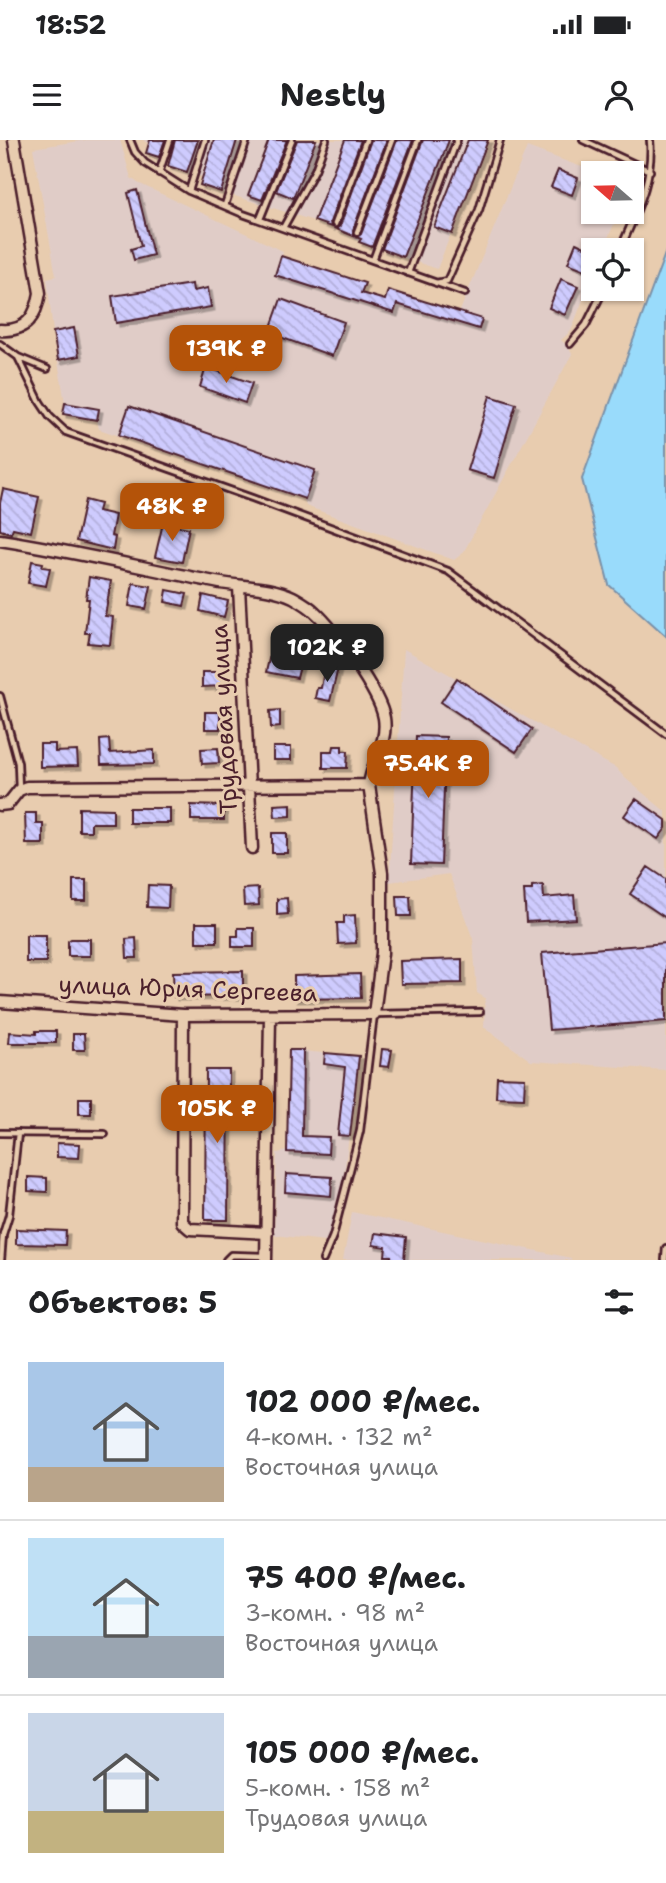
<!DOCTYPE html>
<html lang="ru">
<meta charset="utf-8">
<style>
:root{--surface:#fff;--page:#f2f2f2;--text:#202124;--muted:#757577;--line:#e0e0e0;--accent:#b45309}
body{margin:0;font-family:"Shantell Sans",sans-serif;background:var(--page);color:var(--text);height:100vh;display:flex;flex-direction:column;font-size:26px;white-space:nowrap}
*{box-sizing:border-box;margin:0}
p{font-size:23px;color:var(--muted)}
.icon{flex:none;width:38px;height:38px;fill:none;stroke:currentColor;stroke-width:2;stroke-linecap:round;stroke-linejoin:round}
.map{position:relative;height:1120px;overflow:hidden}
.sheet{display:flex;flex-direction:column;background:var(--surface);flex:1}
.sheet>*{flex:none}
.needle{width:46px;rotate:290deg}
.tools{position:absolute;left:581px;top:21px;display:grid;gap:14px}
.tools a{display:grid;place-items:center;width:63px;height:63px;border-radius:0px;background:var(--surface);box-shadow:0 2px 5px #0004;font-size:35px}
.price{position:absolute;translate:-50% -60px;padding:0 16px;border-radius:14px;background:var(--accent);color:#fff;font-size:23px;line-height:46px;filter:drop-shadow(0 2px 4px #0008)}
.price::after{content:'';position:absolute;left:50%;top:42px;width:21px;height:16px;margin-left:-10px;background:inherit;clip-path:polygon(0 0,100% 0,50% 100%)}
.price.current{background:#222;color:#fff}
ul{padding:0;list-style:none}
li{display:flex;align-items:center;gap:21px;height:175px;padding:0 28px}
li+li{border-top:2px solid var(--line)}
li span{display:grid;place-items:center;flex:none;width:196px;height:140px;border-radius:0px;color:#555}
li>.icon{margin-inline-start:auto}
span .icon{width:84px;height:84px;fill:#fffc;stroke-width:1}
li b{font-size:30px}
h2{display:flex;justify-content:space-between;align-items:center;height:84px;padding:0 28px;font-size:30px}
.status{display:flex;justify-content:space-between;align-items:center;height:49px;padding:0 35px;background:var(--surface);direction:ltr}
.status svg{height:19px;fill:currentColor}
header{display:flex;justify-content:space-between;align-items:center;height:91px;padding:0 28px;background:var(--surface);font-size:32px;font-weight:700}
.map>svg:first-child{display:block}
.built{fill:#e0ccc7}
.water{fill:#99dbfb;stroke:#7990a8;stroke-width:2}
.building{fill:url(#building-back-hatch);stroke:#4a1f2b;stroke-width:2;filter:url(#shadow)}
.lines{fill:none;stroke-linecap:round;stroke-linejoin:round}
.lane-casing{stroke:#4a1f2b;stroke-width:10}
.street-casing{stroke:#4a1f2b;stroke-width:15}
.lane{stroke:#e8ccaf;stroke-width:4.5}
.street{stroke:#e8ccaf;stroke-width:10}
.labels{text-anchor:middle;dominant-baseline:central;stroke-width:6;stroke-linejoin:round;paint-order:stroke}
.street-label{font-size:24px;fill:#4a1f2b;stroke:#e8ccaf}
</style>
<div class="status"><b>18:52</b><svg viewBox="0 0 49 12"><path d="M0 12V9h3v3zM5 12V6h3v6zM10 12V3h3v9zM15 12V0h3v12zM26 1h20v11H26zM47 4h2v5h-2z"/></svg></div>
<header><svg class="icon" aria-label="menu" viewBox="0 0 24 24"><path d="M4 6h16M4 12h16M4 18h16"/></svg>Nestly<svg class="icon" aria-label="person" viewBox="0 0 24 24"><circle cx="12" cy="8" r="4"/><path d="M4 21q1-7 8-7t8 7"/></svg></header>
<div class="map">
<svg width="666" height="1120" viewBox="0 0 666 1120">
<defs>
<pattern id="building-back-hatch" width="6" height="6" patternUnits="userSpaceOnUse" patternTransform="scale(1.75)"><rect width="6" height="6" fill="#cecbfe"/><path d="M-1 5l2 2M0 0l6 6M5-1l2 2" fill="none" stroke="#b2aeda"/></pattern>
<filter id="shadow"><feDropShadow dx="3.5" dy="3.5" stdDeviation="0" flood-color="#0004"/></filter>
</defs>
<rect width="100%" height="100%" fill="#e8ccaf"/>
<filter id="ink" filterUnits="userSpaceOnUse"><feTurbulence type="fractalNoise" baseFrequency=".0143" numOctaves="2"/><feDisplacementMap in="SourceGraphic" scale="14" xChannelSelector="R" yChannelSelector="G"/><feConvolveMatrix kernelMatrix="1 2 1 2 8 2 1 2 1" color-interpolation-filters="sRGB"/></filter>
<g filter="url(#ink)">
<path class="built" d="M86,0H120L131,38L138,43L283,111L282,116L365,143L362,153L384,160L388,150L464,174L460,171L527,7L598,33H593V72H619L603,110H593V134L571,191L561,200L569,208L572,214L463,413L454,420L306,366L304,359L99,289L97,280L63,274L65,263L53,192L47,138L56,136L33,8Z
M143,0H488L437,129L359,102L351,95L314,81L200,45L202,37L168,26L170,21L146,13L149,4Z
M404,509L616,628L625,638L666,672V930L531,921L484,887L485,858L477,853L473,799L449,734L389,742Z
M289,910L359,916L343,1043L337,1060L332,1092L325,1101L274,1095L277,1013L287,1011Z
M352,1072L571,1118V1120H343Z"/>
<path class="water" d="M666,111V496L609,445L582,339Z"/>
<path class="building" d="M150,0H165L159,17L146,13Z
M175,0H198L187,32L168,26Z
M214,0H237L221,52L200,45Z
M269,0H287L262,60L248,55Z
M297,0H316L293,58L276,51Z
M345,0H361L330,82L331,87L314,81Z
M371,0H387L353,90L356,97L361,94L397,0H413L372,107L359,102L361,99L336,89L340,86Z
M423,0H449L403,117L382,109Z
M468,0H488L452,94L434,87Z
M558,30L578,38L572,55L551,47Z
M137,50L153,115L134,120L131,109L141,106L128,53Z
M576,103L593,111V133L568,123Z
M281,116L365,143L361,153L385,160L388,150L482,179L479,189L397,164L394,173L275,135Z
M561,139L578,146L565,175L549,168Z
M192,144L193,151L208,148L211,167L116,183L112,156Z
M281,159L344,182L332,216L269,193Z
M74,188L79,216L58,220L53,192Z
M206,227L252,243L245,263L200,247Z
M490,256L516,264L494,338L467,330Z
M65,263L99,269L97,280L63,274Z
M129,266L315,330L305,359L119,295Z
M3,349L39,357L31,392L13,388L11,393L0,390V363Z
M85,360L100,364L98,371L115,375L111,396L115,397L113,410L76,401Z
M163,383L189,388L182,422L155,417Z
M32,421L43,423L42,427L50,428L46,446L28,443Z
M89,437L111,441L105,476L113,477L110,505L88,503L90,493H85L89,459H86Z
M133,443L151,446L146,469L129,466Z
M167,450L187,454L184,466L165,462Z
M203,455L228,461L224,477L200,471Z
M270,515L301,522L297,538L266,532Z
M325,525L338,528L330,561L315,558L317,548H321Z
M202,532H222V546L202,547Z
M457,538L532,589L516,612L441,562Z
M280,570V587L271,588L270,571Z
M205,572H220V589H205Z
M416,596L446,597L441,725L411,724Z
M109,599L110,613L154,610V624L101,625L100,600Z
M40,604H55V612L77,611L78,626L40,627Z
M334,606H342V611H348L347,628H323V611H333Z
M273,607H291V620H273Z
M218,608L219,623L202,624L201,609Z
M636,659L666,680V688L658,699L624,676Z
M291,664V676L275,677L274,665Z
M191,665L224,666V680H191Z
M79,668L113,669V683H91V691H79Z
M129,668H170V683H129Z
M25,673H36V683H43V704H26Z
M272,693H287V713H272Z
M648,727L666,739V778L630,754Z
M73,740H86V761H73Z
M148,745L169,746L168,768L147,767Z
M543,745L544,758L574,755L576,779L526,782L524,750H532V746Z
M258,748L259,765L244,766L243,749Z
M397,756H410L411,776H398Z
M287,758L288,774L277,775V759Z
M355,775L356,803L338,804L337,783H344V776Z
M196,783H217V802H196Z
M238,788H254V807H232V796H238Z
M26,795H46V822H26Z
M136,798L137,818H127L126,799Z
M71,799H90V816H68V801Z
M666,803V881L549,890L542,813Z
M462,819V843L401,844L400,821Z
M243,831V856L174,857L173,832Z
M360,834L361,858L294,859V836Z
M36,891H56V903H9L10,892L36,894Z
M73,894H84L85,910H73Z
M382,909L392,910L389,927L380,926Z
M289,910H303L302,996L329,997L328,1014L287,1012Z
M325,913L359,916L350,996L338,995L345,927L324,924Z
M206,930H229L228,1080H205Z
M497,937L525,938L524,958L496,957Z
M79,958H91V974H79Z
M57,1003L80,1004L79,1018L57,1017Z
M286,1034L332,1037L331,1056L285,1052Z
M28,1037L47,1038V1052L28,1051Z
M16,1089L66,1091L65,1105L16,1104Z
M375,1093L406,1097L404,1120H391V1116H385L386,1107L373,1105Z"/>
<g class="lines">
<defs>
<path id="lane" d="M130,0L135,12L145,23L189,51L243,74L465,153
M583,0L650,31
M159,33L170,0
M189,51L205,0
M225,65L247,0
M260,79L292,0
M335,84L366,0
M283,88L315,30L326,0
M357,92L392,0
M620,110C635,74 654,40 650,0
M373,120L418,0
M408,133L457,0
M436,143L447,141L479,70L500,0
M0,204L18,217L40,262L50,277L66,292L252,358L448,431L666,594
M570,204L586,185L604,149
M18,217L47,229
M0,556L18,623L19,649
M0,993L105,994
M1,1120L3,1094L9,1075L18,993
M226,1120L231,1115L265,1116
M323,1120L333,1096L360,991L374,874L480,872
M665,1120L666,1108"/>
<path id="street" d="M0,190C27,192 36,176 40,153L14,0
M0,400C72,411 143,428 215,442C240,447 270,446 293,457C300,461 309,466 315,472C334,489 380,553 384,578C388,602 372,622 369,645L382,733V813L374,874L183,875L0,862
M239,447L252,708
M0,665L8,664L19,650L27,647L369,645
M183,875L182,1082L190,1089L267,1093
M266,1120L270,876"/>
</defs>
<use href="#lane" class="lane-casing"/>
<use href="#street" class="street-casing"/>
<use href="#lane" class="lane"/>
<use href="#street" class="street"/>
</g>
</g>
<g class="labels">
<g class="street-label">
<text transform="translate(224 579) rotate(-93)">Трудовая улица</text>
<text transform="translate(188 849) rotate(2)">улица Юрия Сергеева</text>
</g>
</g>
</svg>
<div class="tools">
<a><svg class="needle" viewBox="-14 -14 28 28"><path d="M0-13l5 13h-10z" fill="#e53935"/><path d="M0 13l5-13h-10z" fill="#757577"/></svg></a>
<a><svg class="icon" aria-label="locate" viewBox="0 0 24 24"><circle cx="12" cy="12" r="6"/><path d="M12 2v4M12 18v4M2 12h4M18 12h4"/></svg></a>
</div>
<b class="price" style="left:226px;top:245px">139K ₽</b>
<b class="price" style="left:172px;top:403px">48K ₽</b>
<b class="price current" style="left:327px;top:544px">102K ₽</b>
<b class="price" style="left:428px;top:660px">75.4K ₽</b>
<b class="price" style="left:217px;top:1005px">105K ₽</b>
</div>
<section class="sheet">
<h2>Объектов: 5<svg class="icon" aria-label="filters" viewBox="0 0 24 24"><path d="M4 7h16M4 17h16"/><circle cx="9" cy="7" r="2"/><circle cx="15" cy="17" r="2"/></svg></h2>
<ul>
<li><span style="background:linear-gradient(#a9c7e8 75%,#b9a48a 0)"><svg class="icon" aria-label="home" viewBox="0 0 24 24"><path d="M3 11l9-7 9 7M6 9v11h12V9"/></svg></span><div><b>102 000 ₽/мес.</b><p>4-комн. · 132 m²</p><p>Восточная улица</p></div></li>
<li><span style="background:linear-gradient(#bfe0f5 70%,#9aa5b1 0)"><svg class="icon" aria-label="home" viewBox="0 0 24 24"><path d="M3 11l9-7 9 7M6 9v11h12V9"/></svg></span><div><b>75 400 ₽/мес.</b><p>3-комн. · 98 m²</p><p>Восточная улица</p></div></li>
<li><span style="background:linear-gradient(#c9d6e8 70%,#c2b280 0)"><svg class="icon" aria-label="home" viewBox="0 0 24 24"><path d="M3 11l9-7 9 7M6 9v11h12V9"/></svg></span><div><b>105 000 ₽/мес.</b><p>5-комн. · 158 m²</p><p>Трудовая улица</p></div></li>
</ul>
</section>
